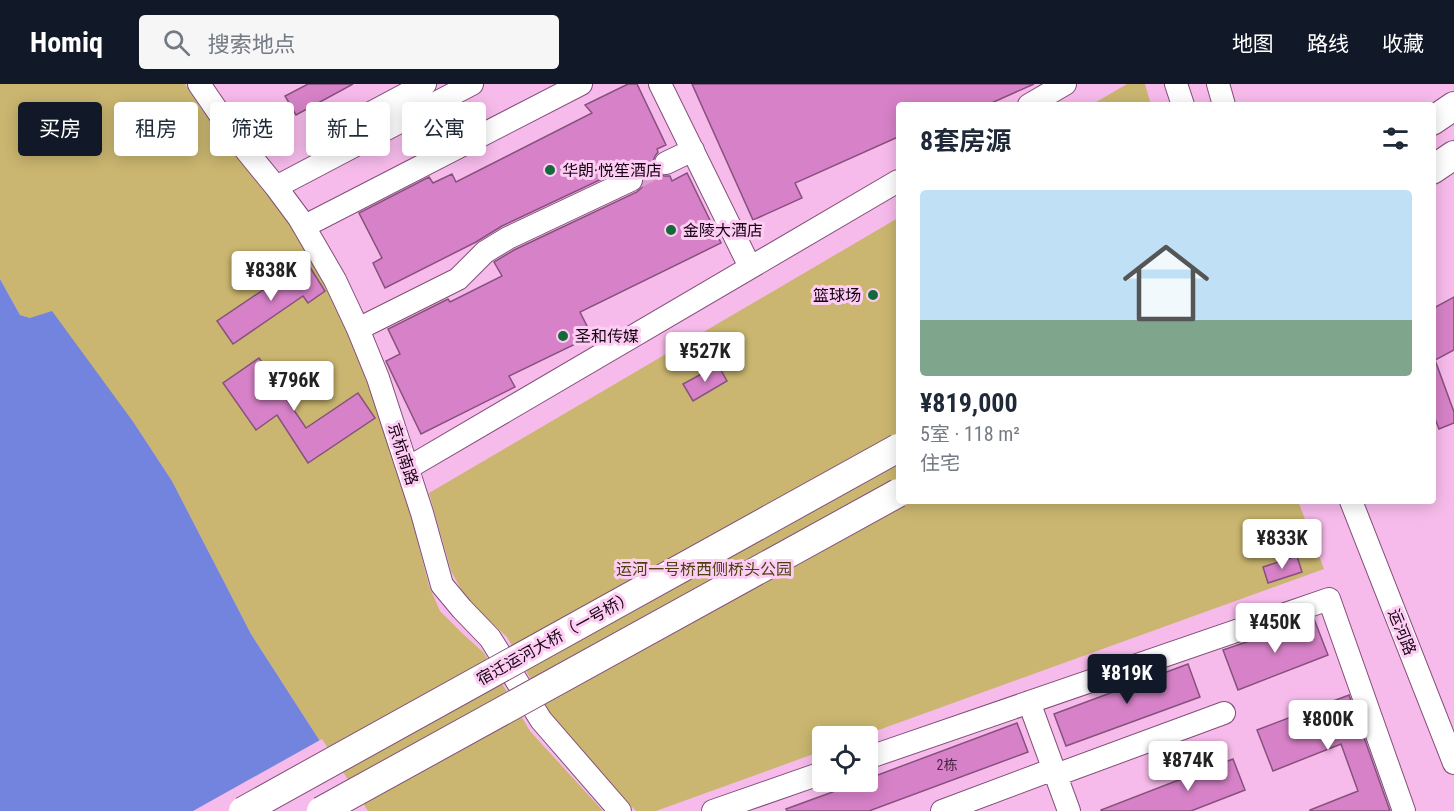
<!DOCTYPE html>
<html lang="zh">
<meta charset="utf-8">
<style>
:root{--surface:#fff;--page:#f6f6f7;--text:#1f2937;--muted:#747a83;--accent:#111827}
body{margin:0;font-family:"Roboto Condensed","Noto Sans SC",sans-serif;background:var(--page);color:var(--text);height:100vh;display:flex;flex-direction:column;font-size:22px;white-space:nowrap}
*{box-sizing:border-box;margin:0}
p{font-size:20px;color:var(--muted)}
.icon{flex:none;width:33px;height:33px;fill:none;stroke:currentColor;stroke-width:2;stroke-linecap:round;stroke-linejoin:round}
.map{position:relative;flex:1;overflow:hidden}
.drawer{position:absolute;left:896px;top:18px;width:540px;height:402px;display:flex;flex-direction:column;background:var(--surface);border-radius:6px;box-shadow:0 3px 15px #0003}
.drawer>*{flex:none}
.banner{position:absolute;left:18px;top:18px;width:570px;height:54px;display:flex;gap:12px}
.buttons{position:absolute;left:812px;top:642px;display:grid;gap:12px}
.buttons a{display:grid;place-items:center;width:66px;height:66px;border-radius:6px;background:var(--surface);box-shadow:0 3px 15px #0003;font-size:30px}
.price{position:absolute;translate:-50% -51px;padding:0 14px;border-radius:6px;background:#fff;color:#222;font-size:20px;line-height:39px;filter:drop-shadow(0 2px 3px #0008)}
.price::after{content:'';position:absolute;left:50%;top:36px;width:18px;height:14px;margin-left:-9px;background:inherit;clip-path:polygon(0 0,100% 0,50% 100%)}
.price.selected{background:var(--accent);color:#fff}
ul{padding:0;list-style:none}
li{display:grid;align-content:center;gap:12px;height:318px;padding:0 24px}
li span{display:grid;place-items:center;height:186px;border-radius:6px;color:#555}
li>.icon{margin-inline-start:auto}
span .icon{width:108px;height:108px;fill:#fffc;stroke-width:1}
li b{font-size:26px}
h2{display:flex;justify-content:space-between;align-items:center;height:72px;padding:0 24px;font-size:26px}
.tag{padding:0 21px;border-radius:6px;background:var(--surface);box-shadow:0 3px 15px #0003;font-size:21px;line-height:54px}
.tag.selected{background:var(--accent);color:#fff}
header{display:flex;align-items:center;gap:36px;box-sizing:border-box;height:84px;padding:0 30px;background:var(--accent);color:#fff}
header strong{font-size:28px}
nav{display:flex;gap:33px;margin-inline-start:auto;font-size:21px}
.search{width:420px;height:54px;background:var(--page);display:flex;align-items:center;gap:15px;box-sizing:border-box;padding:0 21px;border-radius:6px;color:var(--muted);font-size:22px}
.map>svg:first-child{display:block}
.green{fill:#cab670}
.water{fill:#7384df}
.pier{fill:#f7bbeb}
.building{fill:#d782c8;stroke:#86517c;stroke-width:1.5}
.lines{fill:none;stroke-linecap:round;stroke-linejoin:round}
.minor-tunnel{stroke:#d5a0cb;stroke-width:22;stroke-dasharray:22 11;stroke-linecap:butt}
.minor-casing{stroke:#824e79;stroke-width:24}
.major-casing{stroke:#824e79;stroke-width:30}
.minor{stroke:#fff;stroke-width:22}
.major{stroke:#fff;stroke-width:28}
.major-bridge-casing{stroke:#824e79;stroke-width:30;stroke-linecap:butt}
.major-bridge{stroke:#fff;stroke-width:28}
.poi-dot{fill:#13693a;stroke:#fdcdf3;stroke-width:2}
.labels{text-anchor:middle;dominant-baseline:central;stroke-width:6;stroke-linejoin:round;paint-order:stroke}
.number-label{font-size:14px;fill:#472441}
.poi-label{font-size:16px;fill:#170414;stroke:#fdcdf3;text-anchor:start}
.street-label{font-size:16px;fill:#170414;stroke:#fdcdf3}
.park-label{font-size:16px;fill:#4d4010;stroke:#fdcdf3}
</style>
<header>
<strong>Homiq</strong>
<div class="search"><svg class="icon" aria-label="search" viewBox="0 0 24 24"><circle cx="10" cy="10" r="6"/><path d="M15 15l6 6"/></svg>搜索地点</div>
<nav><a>地图</a><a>路线</a><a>收藏</a></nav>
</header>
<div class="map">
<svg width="1454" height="727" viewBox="0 0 1454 727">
<rect width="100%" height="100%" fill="#f7bbeb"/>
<path class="green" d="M0,0H185L200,23L280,123L328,200L370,298L400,388L429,502L440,527L461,548L484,569L530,647L603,727H365L251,550L172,397L134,339L30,234L20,231L0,195Z
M1127,0H1145L1151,21H1091Z
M898,134V417H1298L1324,485L862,652H822V667L656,727H636L606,696L555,638L507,553L466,514L451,487L429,409Z"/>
<path class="water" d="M0,195L20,231L30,234L52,227L134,339L172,397L251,550L365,727H0Z"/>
<path class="pier" d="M322,655L368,727H193Z"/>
<path class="building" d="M308,0H353L296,31L285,12Z
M628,0H637L666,61L657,65L658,68L655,72L653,77L654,85L659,90L664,92H670L672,97L687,89L721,159L580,228L592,252L509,292L515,303L421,350L386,277L400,270L388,245L448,215L450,218L502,192L494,178L514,166L637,108L642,103L644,97L643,91L638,85L632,83L625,84L502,142L476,158L385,204L373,179L382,174L359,129L429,93L433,99L452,90L456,98L592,29L585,21Z
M692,0H1034L987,21H898V53L795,99L802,114L753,136Z
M306,177L325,207L308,219L303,212L233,260L217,237Z
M1454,213V266L1435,276L1454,328V339L1439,345L1432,327V225Z
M259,274L286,312L285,313L306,344L358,309L375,334L308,379L277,331L256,346L223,299Z
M718,281L727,297L693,317L683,300Z
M1297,472L1302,488L1268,499L1263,483Z
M1314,535L1328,571L1238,606L1223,566Z
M1188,580L1200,613L1066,662L1054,630Z
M1349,611L1390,727H1310V726L1358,707L1341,660L1273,687L1257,646Z
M1017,639L1028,668L869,727H787L786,725L860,698H867V695Z
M1233,675L1245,706L1191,727H1101V726Z"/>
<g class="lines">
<path class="minor-tunnel" d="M631,96L666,79"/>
<defs>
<path id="minor" d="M199,0L236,54L276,103L299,134L335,196L358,245L378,294L422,429L442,501L462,525L490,554L541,636L620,727
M660,0L750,183
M1176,0L1183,21
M1218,0L1224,21
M1029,21L1065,0
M322,55L425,0
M666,79L693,66
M276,103L472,0
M305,142L581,0
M358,245L458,195L485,168L508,154L631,96
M408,384L898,97
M1351,417L1454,679
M1029,618L1069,727
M867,674L1329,515L1404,727
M1056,691L1224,629
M713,727L822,689
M942,727L1054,685"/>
<path id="major" d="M1432,37L1454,22
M1432,86L1454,71"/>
</defs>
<use href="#minor" class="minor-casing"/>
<use href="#major" class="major-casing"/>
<use href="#minor" class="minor"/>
<use href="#major" class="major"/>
<defs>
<path id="major-bridge" d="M243,727L898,364
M321,727L898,409"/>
</defs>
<use href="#major-bridge" class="major-bridge-casing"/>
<use href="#major-bridge" class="major-bridge"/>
</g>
<g class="poi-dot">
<circle cx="550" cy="86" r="6"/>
<circle cx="671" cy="146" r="6"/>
<circle cx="873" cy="211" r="6"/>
<circle cx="563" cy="252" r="6"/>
</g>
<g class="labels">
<g class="number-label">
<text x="947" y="681">2栋</text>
</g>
<g class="poi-label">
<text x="562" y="86">华朗·悦笙酒店</text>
<text x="683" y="146">金陵大酒店</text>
<text x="861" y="211" text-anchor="end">篮球场</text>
<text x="575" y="252">圣和传媒</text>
</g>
<g class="street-label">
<text transform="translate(403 370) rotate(72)">京杭南路</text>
<text transform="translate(1402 548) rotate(68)">运河路</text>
<text transform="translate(555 554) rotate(-29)">宿迁运河大桥（一号桥）</text>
</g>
<g class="park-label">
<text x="704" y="485">运河一号桥西侧桥头公园</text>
</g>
</g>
</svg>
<div class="buttons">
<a><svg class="icon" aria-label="locate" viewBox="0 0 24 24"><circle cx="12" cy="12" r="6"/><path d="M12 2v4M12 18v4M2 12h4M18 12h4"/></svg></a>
</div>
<b class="price" style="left:271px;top:218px">¥838K</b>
<b class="price" style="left:705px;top:299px">¥527K</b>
<b class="price" style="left:294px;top:328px">¥796K</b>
<b class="price" style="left:1282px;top:486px">¥833K</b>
<b class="price" style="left:1275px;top:570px">¥450K</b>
<b class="price selected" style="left:1127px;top:621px">¥819K</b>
<b class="price" style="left:1328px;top:667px">¥800K</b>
<b class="price" style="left:1188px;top:708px">¥874K</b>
<div class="banner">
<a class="tag selected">买房</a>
<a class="tag">租房</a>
<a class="tag">筛选</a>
<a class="tag">新上</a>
<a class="tag">公寓</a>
</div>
<section class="drawer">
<h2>8套房源<svg class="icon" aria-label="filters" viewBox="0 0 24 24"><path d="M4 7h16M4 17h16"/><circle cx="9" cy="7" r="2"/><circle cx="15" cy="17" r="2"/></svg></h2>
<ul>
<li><span style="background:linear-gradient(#bfe0f5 70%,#7fa58c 0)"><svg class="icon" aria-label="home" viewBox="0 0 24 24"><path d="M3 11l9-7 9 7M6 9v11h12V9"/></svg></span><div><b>¥819,000</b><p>5室 · 118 m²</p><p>住宅</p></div></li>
</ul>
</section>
</div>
